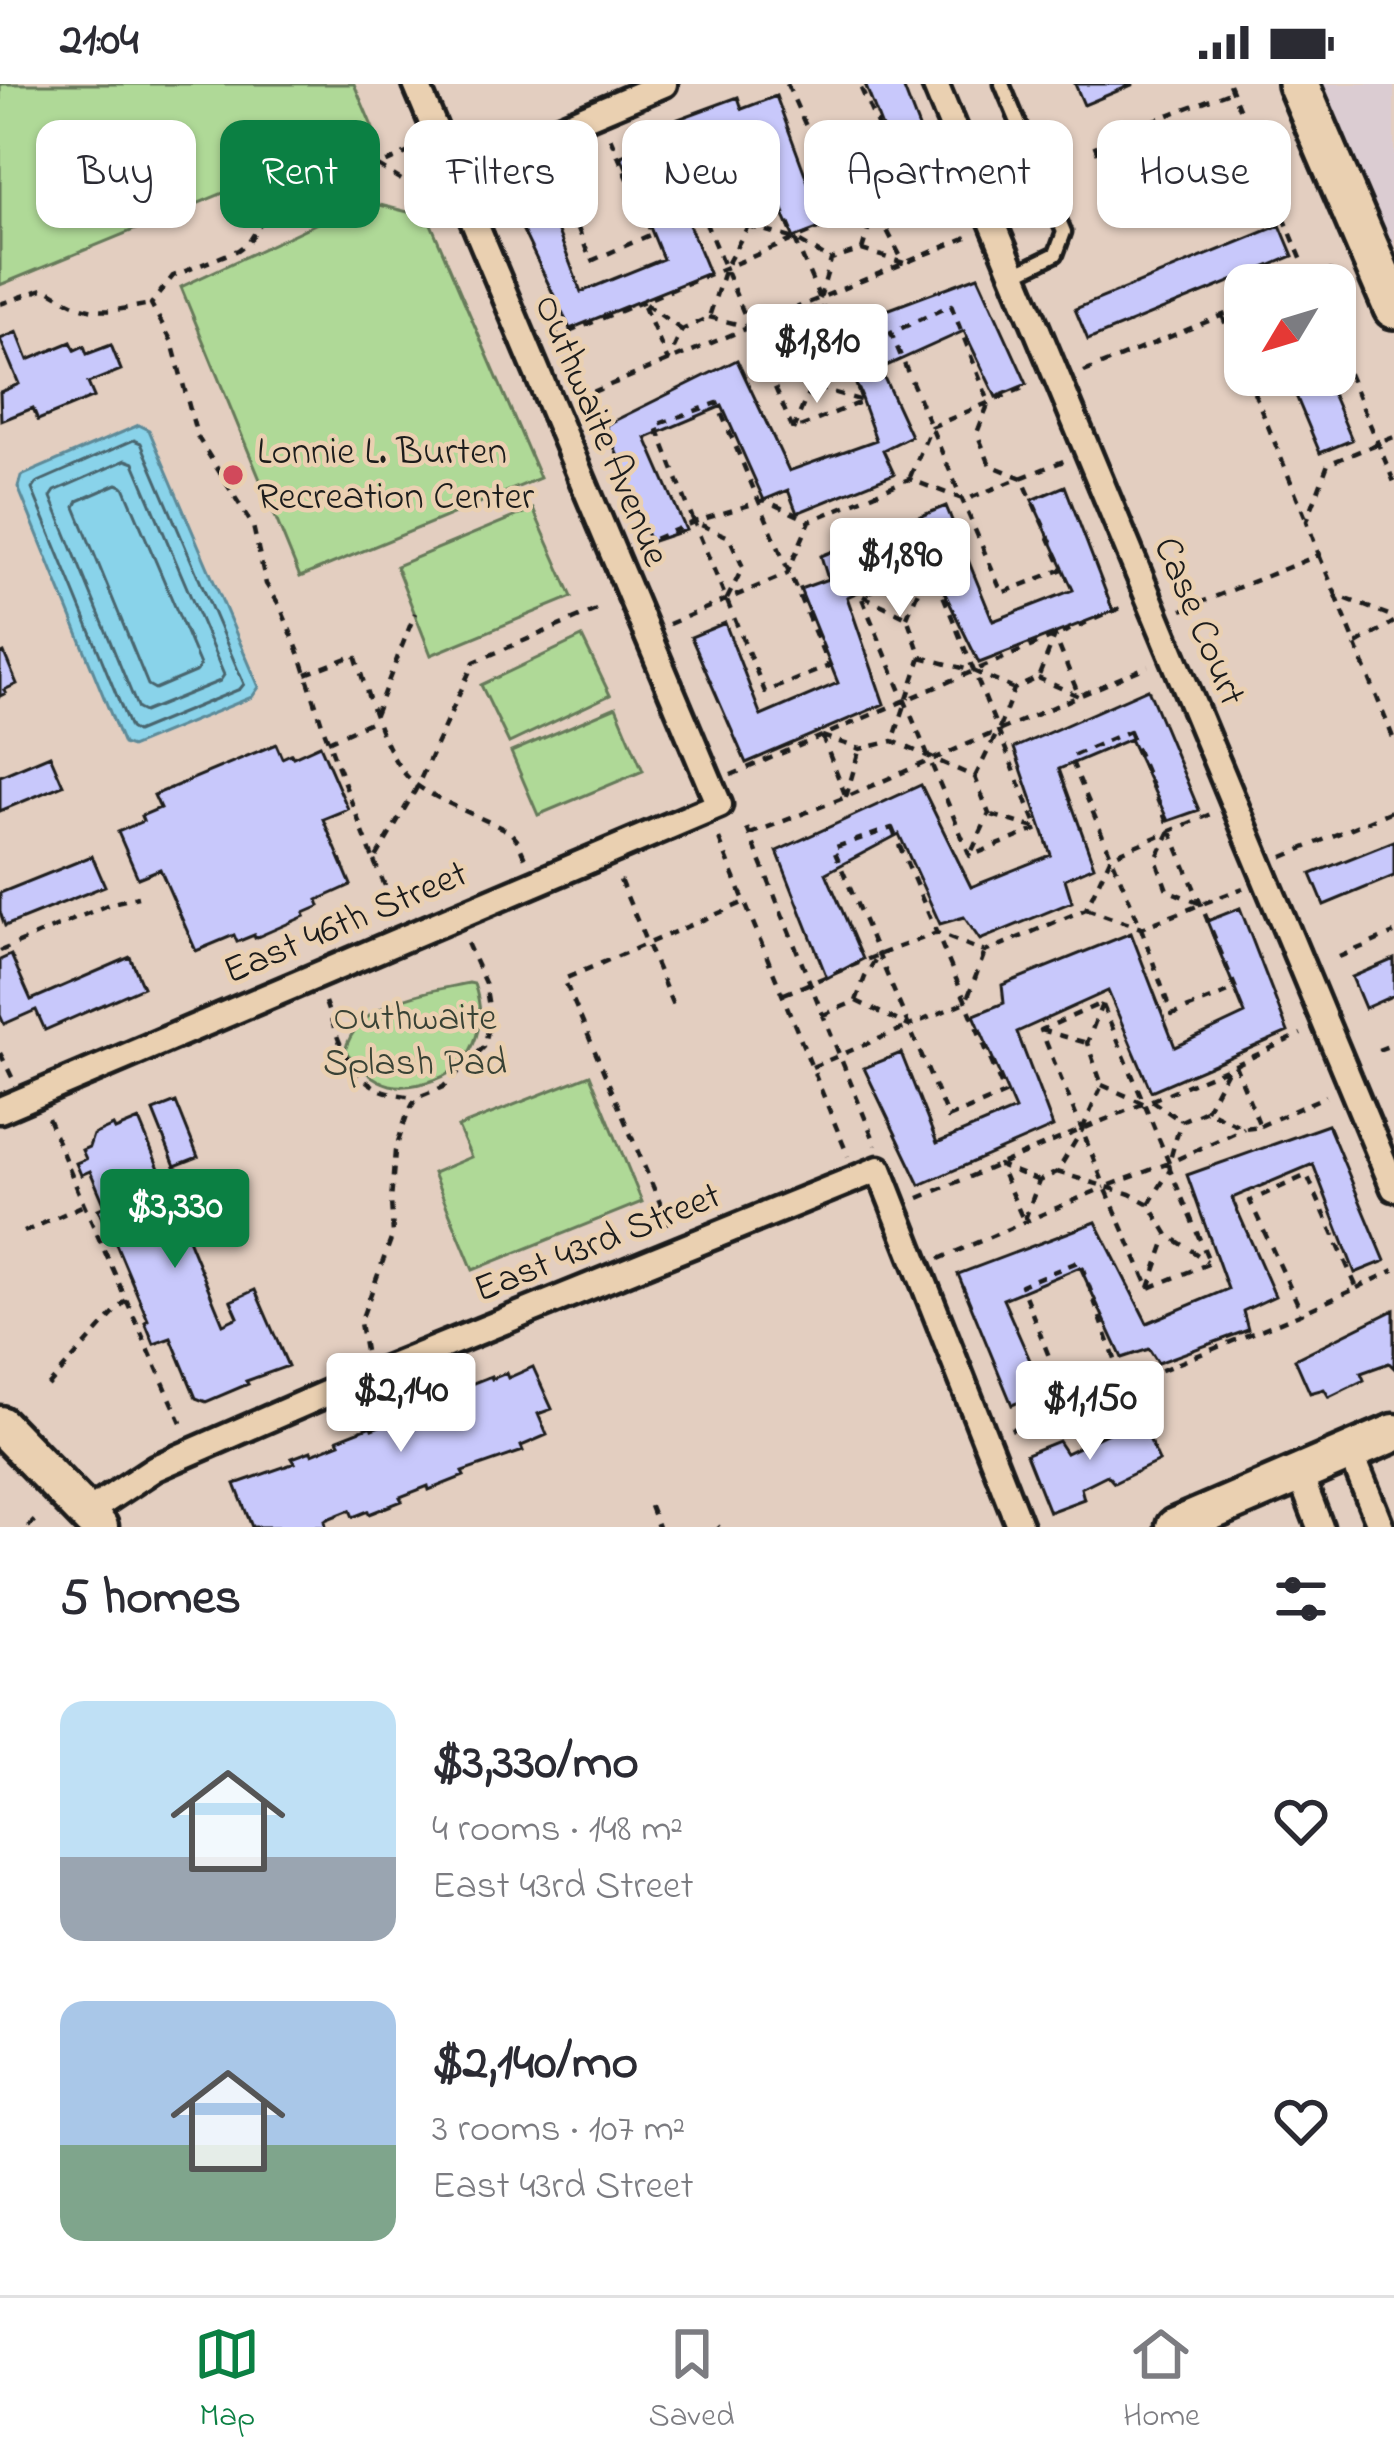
<!DOCTYPE html>
<meta charset="utf-8">
<style>
:root{--surface:#fff;--page:#f2f2f3;--text:#2b2b33;--muted:#7c7c81;--line:#e1e1e2;--accent:#0b8043}
body{margin:0;font-family:"Indie Flower",sans-serif;background:var(--page);color:var(--text);height:100vh;display:flex;flex-direction:column;font-size:45px;white-space:nowrap}
*{box-sizing:border-box;margin:0}
p{font-size:39px;color:var(--muted)}
.icon{flex:none;width:66px;height:66px;fill:none;stroke:currentColor;stroke-width:2;stroke-linecap:round;stroke-linejoin:round}
.map{position:relative;height:1443px;overflow:hidden}
.sheet{display:flex;flex-direction:column;background:var(--surface);flex:1}
.sheet>*{flex:none}
.top-card{position:absolute;left:36px;top:36px;width:1323px;height:108px;display:flex;gap:24px}
.needle{width:78px;rotate:232deg}
.controls{position:absolute;left:1224px;top:180px;display:grid;gap:24px}
.controls a{display:grid;place-items:center;width:132px;height:132px;border-radius:24px;background:var(--surface);box-shadow:0 3px 9px #0004;font-size:60px}
.price{position:absolute;translate:-50% -102px;padding:0 27px;border-radius:12px;background:#fff;color:#222;font-size:39px;line-height:78px;filter:drop-shadow(0 3px 6px #0008)}
.price::after{content:'';position:absolute;left:50%;top:72px;width:36px;height:27px;margin-left:-18px;background:inherit;clip-path:polygon(0 0,100% 0,50% 100%)}
.price.on{background:var(--accent);color:#fff}
ul{padding:0;list-style:none}
li{display:flex;align-items:center;gap:36px;height:300px;padding:0 60px}
li span{display:grid;place-items:center;flex:none;width:336px;height:240px;border-radius:24px;color:#555}
li>.icon{margin-inline-start:auto}
span .icon{width:144px;height:144px;fill:#fffc;stroke-width:1}
li b{font-size:51px}
h2{display:flex;justify-content:space-between;align-items:center;height:144px;padding:0 60px;font-size:51px}
.pill{padding:0 42px;border-radius:24px;background:var(--surface);box-shadow:0 3px 9px #0004;font-size:42px;line-height:108px}
.pill.on{background:var(--accent);color:#fff}
.status{display:flex;justify-content:space-between;align-items:center;height:84px;padding:0 60px;background:var(--surface);direction:ltr}
.status svg{height:33px;fill:currentColor}
.menu{display:flex;justify-content:space-around;align-items:center;height:168px;border-top:3px solid var(--line);background:var(--surface);font-size:33px;color:var(--muted)}
.menu a{display:grid;justify-items:center;gap:6px}
.menu .on{color:var(--accent)}
.map>svg:first-child{display:block}
.built{fill:#dbccd2}
.green{fill:#afd997;stroke:#667a5a;stroke-width:3}
.water{fill:#89d3ea;stroke:#5d8a98;stroke-width:3}
.lines{fill:none;stroke-linecap:round;stroke-linejoin:round}
.shore{stroke:#48656e;stroke-width:3}
.building{fill:#c8c8fb;stroke:#1c1c1c;stroke-width:3}
.lane-casing{stroke:#1c1c1c;stroke-width:21}
.street-casing{stroke:#1c1c1c;stroke-width:33}
.secondary-casing{stroke:#1c1c1c;stroke-width:45}
.primary-casing{stroke:#1c1c1c;stroke-width:48}
.path{stroke:#1c1c1c;stroke-width:4.5;stroke-dasharray:9 9;stroke-linecap:butt}
.lane{stroke:#ead0b1;stroke-width:12}
.street{stroke:#ead0b1;stroke-width:24}
.secondary{stroke:#ead0b1;stroke-width:36}
.primary{stroke:#ead0b1;stroke-width:39}
.poi-dot{fill:#d1495b;stroke:#ead0b1;stroke-width:4.5}
.labels{text-anchor:middle;dominant-baseline:central;stroke-width:9;stroke-linejoin:round;paint-order:stroke}
.street-label{font-size:39px;fill:#1c1c1c;stroke:#ead0b1}
.poi-label{font-size:39px;fill:#1c1c1c;stroke:#ead0b1;text-anchor:start}
.park-label{font-size:39px;fill:#394235;stroke:#ead0b1}
</style>
<div class="status"><b>21:04</b><svg viewBox="0 0 49 12"><path d="M0 12V9h3v3zM5 12V6h3v6zM10 12V3h3v9zM15 12V0h3v12zM26 1h20v11H26zM47 4h2v5h-2z"/></svg></div>
<div class="map">
<svg width="1394" height="1443" viewBox="0 0 1394 1443">
<rect width="100%" height="100%" fill="#e3cec0"/>
<filter id="ink" filterUnits="userSpaceOnUse"><feTurbulence type="fractalNoise" baseFrequency=".00833" numOctaves="2"/><feDisplacementMap in="SourceGraphic" scale="24" xChannelSelector="R" yChannelSelector="G"/><feConvolveMatrix kernelMatrix="1 2 1 2 8 2 1 2 1" color-interpolation-filters="sRGB"/></filter>
<g filter="url(#ink)">
<path class="built" d="M1299,0H1394V224Z"/>
<path class="green" d="M0,0H354L374,47L0,201Z
M364,117L428,133L540,394L300,493L181,203Z
M533,425L572,513L431,571L396,482Z
M582,553L610,611L509,659L481,601Z
M616,623L643,687L538,731L511,668Z
M469,899L474,900C489,941 473,986 428,998C416,1001 403,1004 390,1001C371,996 358,981 345,967C357,917 427,908 469,899Z
M590,991L642,1118L473,1186L433,1089L471,1073L458,1043Z"/>
<path class="water" d="M139,341L149,346L259,603L252,613L131,663L123,660L18,403L21,392Z"/>
<g class="lines">
<path class="shore" d="M134,356L141,359L244,600L240,605L136,648L130,644L32,405L36,399Z
M126,376L134,379L224,591L220,597L144,628L138,625L51,413L55,407Z
M117,400L124,403L200,581L197,587L155,605L148,601L75,423L78,417Z"/>
</g>
<path class="building" d="M865,0H902L940,98L794,154L746,49L665,83L709,189L570,245L512,124L543,108L581,208L663,175L621,72L645,62L643,48L738,13L742,25L776,12L812,109L894,74Z
M1075,0H1134L1084,21Z
M1240,35L1254,67L1124,122L1110,90Z
M1280,141L1293,172L1088,256L1075,225Z
M978,192L1027,300L996,313L964,247L880,285L911,352L883,366L894,390L797,429L788,406L764,416L722,322L646,354L686,446L650,458L606,341L737,276L789,387L876,356L836,245Z
M17,248L28,276L71,258L75,266L84,262L87,270L111,261L121,286L88,299L94,313L38,336L33,324L1,337L0,308L19,300L0,255Z
M1258,291H1324L1352,356L1320,369L1289,295L1264,305Z
M1065,402L1113,527L979,579L929,477L847,513L884,620L746,679L691,553L725,539L761,632L838,599L800,505L828,495L821,472L946,422L993,537L1073,506L1032,416Z
M4,569L17,600L4,606L6,609L0,612V571Z
M1148,605L1199,726L1168,737L1130,655L1059,685L1094,782L1065,795L1072,818L980,856L964,833L940,840L899,750L826,789L863,875L827,894L777,767L921,701L971,803L1051,771L1014,664Z
M276,660L282,674L291,670L293,673L320,661L348,725L323,735L351,801L318,816L320,822L304,829L305,832L255,854L254,851L237,858L234,851L196,867L160,785L138,794L118,748L143,737L141,732L160,724L154,711Z
M50,671L63,701L0,727V692Z
M1394,757V792L1324,821L1311,790Z
M92,772L105,802L5,842L0,828V809Z
M1240,824L1288,948L1151,1007L1108,907L1017,948L1053,1043L920,1101L864,984L901,969L937,1059L1015,1026L974,931L1004,919L1002,901L1131,849L1175,963L1245,930L1207,837Z
M11,871L31,916L130,873L143,903L45,946L36,926L4,940L0,931V876Z
M1394,875V911L1365,924L1352,893Z
M176,1018L198,1073L175,1082L153,1027Z
M139,1036L223,1240L238,1233L231,1217L255,1206L288,1282L246,1297L248,1300L206,1318L196,1314L171,1254L154,1260L145,1238L148,1236L111,1148L108,1149L98,1125L105,1122L90,1087L81,1091L76,1079L86,1075L82,1066L89,1063L93,1051L113,1042L115,1046Z
M1328,1041L1385,1177L1355,1189L1313,1080L1232,1114L1275,1212L1243,1227L1248,1246L1158,1279L1149,1265L1122,1274L1080,1183L1003,1215L1044,1308L1012,1321L958,1190L1096,1138L1147,1239L1228,1205L1187,1091Z
M1394,1226V1284L1389,1279L1361,1289L1364,1296L1329,1313L1324,1305L1310,1309L1295,1275Z
M533,1283L552,1325L538,1330L547,1351L521,1362L523,1367L462,1388L464,1392L429,1406L428,1402L400,1413L402,1417L369,1430L368,1427L353,1433L350,1426L325,1436L326,1443H252L235,1400L295,1379L292,1374L311,1367L312,1370L340,1359L338,1355L371,1342L372,1345L398,1335L397,1330L431,1316L432,1320L460,1309L458,1305L491,1292L492,1295L506,1289L508,1294Z
M1140,1334L1159,1377L1114,1399L1107,1391L1081,1404L1084,1415L1049,1428L1026,1370L1058,1357L1066,1369Z"/>
<g class="lines">
<defs>
<path id="lane" d="M1002,0L1064,148L1056,170L1015,190"/>
<path id="street" d="M935,0L1394,1104
M453,89L664,0
M0,1026L719,721L416,0
M1351,1369L1381,1443
M1299,1389L1320,1443
M87,1429L155,1384L339,1304L879,1085L1020,1443"/>
<path id="secondary" d="M0,1341L99,1443
M1175,1443L1394,1349"/>
<path id="primary" d="M1298,0L1394,224"/>
</defs>
<use href="#lane" class="lane-casing"/>
<use href="#street" class="street-casing"/>
<use href="#secondary" class="secondary-casing"/>
<use href="#primary" class="primary-casing"/>
<path class="path" d="M787,0L823,80L883,54L859,0
M1229,0L1312,201
M753,56L863,317L793,346L683,85Z
M411,67L264,134L249,158L238,166L173,192L151,220L172,258L197,352L253,442L266,500L280,522L300,571L324,646L374,777L415,707L474,578L601,524
M551,77L591,177L652,150L609,51
M378,82L413,103L424,99
M687,87L728,100L748,142L795,155L831,176
M728,100L752,58
M1115,131L1103,103L1110,101L1094,59L1232,7
M1296,201L1332,186
M0,220L46,204C91,233 101,229 151,220
M951,221L989,318L977,349L990,381L1022,394L1063,485L1002,509L891,249Z
M1222,231L1245,287
M709,233L749,243
M682,246L642,218L668,277L682,246L709,233L725,184L748,142
M755,250L795,263L811,302L863,317
M552,255L946,93
M1335,256L1394,398
M795,263L820,214L831,176L862,166L904,179L875,123L862,166
M1084,288L1245,222
M1247,291L1307,437
M576,315L970,152
M793,346L811,302
M910,393L931,343L1030,301
M638,462L694,438
M1319,471L1336,511L1394,533
M930,479L1038,745L970,772L861,512Z
M1336,511L1394,656
M863,512L907,533L921,573L893,657
M727,515L743,483L729,453L694,438L656,341L717,319L829,582L765,608L694,438L759,418L764,416L810,437
M1182,526L1319,471L1307,437L1328,380L1394,353
M907,533L930,479
M669,540L787,490L810,437L909,395L965,416L1066,376
M1357,560L1394,538
M921,573L973,587L1012,604
M306,590L355,571C368,609 383,674 415,700C436,716 485,735 510,748L517,756L526,776
M375,631L415,529
M1129,647L1236,905L1172,931L1141,844L1070,673Z
M822,652L860,665L893,657L975,693L989,730L971,769
M822,652L846,713
M328,657L377,635
M731,691L1123,523
M975,693L998,647L1014,605L1038,594L1055,552L1079,612L1038,594
M846,713L859,667
M992,731L1038,745
M747,744L876,1061
M892,744L1005,1010L948,1034L833,764Z
M1170,747L1156,775L1167,806L1201,820
M750,750L846,713L1148,582
M719,755L848,1072
M1283,773L1394,726
M374,777L397,829
M620,796L675,926
M1086,825L1141,844L1243,804
M0,867L112,819L138,813
M1339,873L1394,849
M784,910L878,871
M856,917L865,893L878,871L937,849L985,868L1086,825L1111,772L1213,729
M325,918C337,950 345,987 377,1004C388,1010 404,1011 416,1014
M1102,920L1087,959L1102,1001L1082,1046L1105,1103
M823,931L856,917L909,942L966,918L985,868
M1041,946L1087,959
M1378,966L1394,960
M0,969L13,995
M1235,981L1301,950
M812,983L909,942
M1102,1001L1145,1020
M1152,1017L1181,1037
M1206,1026L1228,984
M48,1034L84,1121L184,1345
M1260,1042L1326,1012
M1169,1079L1102,919L1041,946L1082,1046L1057,1088L1130,1110L1149,1120L1168,1151L1207,1177
M1039,1097L999,1081L1024,1138L1039,1097L1057,1088
M919,1114L1235,981L1260,1042L1244,1044L1206,1026L1181,1037L1169,1079L1170,1086L1210,1179L1149,1204L1105,1103L1169,1079L1244,1044
M1149,1120L1170,1086
M669,1140L564,895L745,818
M24,1148L84,1121
M939,1175L1105,1103
M1149,1204L1167,1153
M1357,1204L1394,1186
M365,1267L360,1239L393,1150L391,1117L395,1067L407,1031L416,1014L443,1003L484,963L491,935L485,899L467,859
M48,1302L126,1216
M1068,1321L1021,1201L1080,1177L1122,1295
M1011,1346L1123,1297L1152,1290L1302,1229L1250,1117L1307,1091L1357,1204L1302,1229
M650,1422L658,1443
M718,1442L719,1443
M28,1443L36,1435"/>
<use href="#lane" class="lane"/>
<use href="#street" class="street"/>
<use href="#secondary" class="secondary"/>
<use href="#primary" class="primary"/>
</g>
</g>
<circle class="poi-dot" cx="233" cy="391" r="12"/>
<g class="labels">
<g class="street-label">
<text transform="translate(600 347) rotate(67)">Outhwaite Avenue</text>
<text transform="translate(1198 538) rotate(67)">Case Court</text>
<text transform="translate(346 840) rotate(-23)">East 46th Street</text>
<text transform="translate(598 1160) rotate(-22)">East 43rd Street</text>
</g>
<g class="poi-label">
<text x="257" y="369">Lonnie L. Burten<tspan x="257" dy="45">Recreation Center</tspan></text>
</g>
<g class="park-label">
<text x="415" y="935">Outhwaite<tspan x="415" dy="45">Splash Pad</tspan></text>
</g>
</g>
</svg>
<div class="controls">
<a><svg class="needle" viewBox="-14 -14 28 28"><path d="M0-13l5 13h-10z" fill="#e53935"/><path d="M0 13l5-13h-10z" fill="#7c7c81"/></svg></a>
</div>
<b class="price" style="left:817px;top:322px">$1,810</b>
<b class="price" style="left:900px;top:536px">$1,890</b>
<b class="price on" style="left:175px;top:1187px">$3,330</b>
<b class="price" style="left:401px;top:1371px">$2,140</b>
<b class="price" style="left:1090px;top:1379px">$1,150</b>
<div class="top-card">
<a class="pill">Buy</a>
<a class="pill on">Rent</a>
<a class="pill">Filters</a>
<a class="pill">New</a>
<a class="pill">Apartment</a>
<a class="pill">House</a>
</div>
</div>
<section class="sheet">
<h2>5 homes<svg class="icon" aria-label="filters" viewBox="0 0 24 24"><path d="M4 7h16M4 17h16"/><circle cx="9" cy="7" r="2"/><circle cx="15" cy="17" r="2"/></svg></h2>
<ul>
<li><span style="background:linear-gradient(#bfe0f5 65%,#9aa5b1 0)"><svg class="icon" aria-label="home" viewBox="0 0 24 24"><path d="M3 11l9-7 9 7M6 9v11h12V9"/></svg></span><div><b>$3,330/mo</b><p>4 rooms · 148 m²</p><p>East 43rd Street</p></div><svg class="icon" aria-label="heart" viewBox="0 0 24 24"><path d="M12 20l-8-8c-3-5 5-10 8-4 3-6 11-1 8 4z"/></svg></li>
<li><span style="background:linear-gradient(#a9c7e8 60%,#7fa58c 0)"><svg class="icon" aria-label="home" viewBox="0 0 24 24"><path d="M3 11l9-7 9 7M6 9v11h12V9"/></svg></span><div><b>$2,140/mo</b><p>3 rooms · 107 m²</p><p>East 43rd Street</p></div><svg class="icon" aria-label="heart" viewBox="0 0 24 24"><path d="M12 20l-8-8c-3-5 5-10 8-4 3-6 11-1 8 4z"/></svg></li>
</ul>
</section>
<nav class="menu">
<a class="on"><svg class="icon" aria-label="map" viewBox="0 0 24 24"><path d="M3 6l6-2 6 2 6-2v14l-6 2-6-2-6 2zM9 4v14M15 6v14"/></svg>Map</a>
<a><svg class="icon" aria-label="saved" viewBox="0 0 24 24"><path d="M7 4h10v16l-5-4-5 4z"/></svg>Saved</a>
<a><svg class="icon" aria-label="home" viewBox="0 0 24 24"><path d="M3 11l9-7 9 7M6 9v11h12V9"/></svg>Home</a>
</nav>
